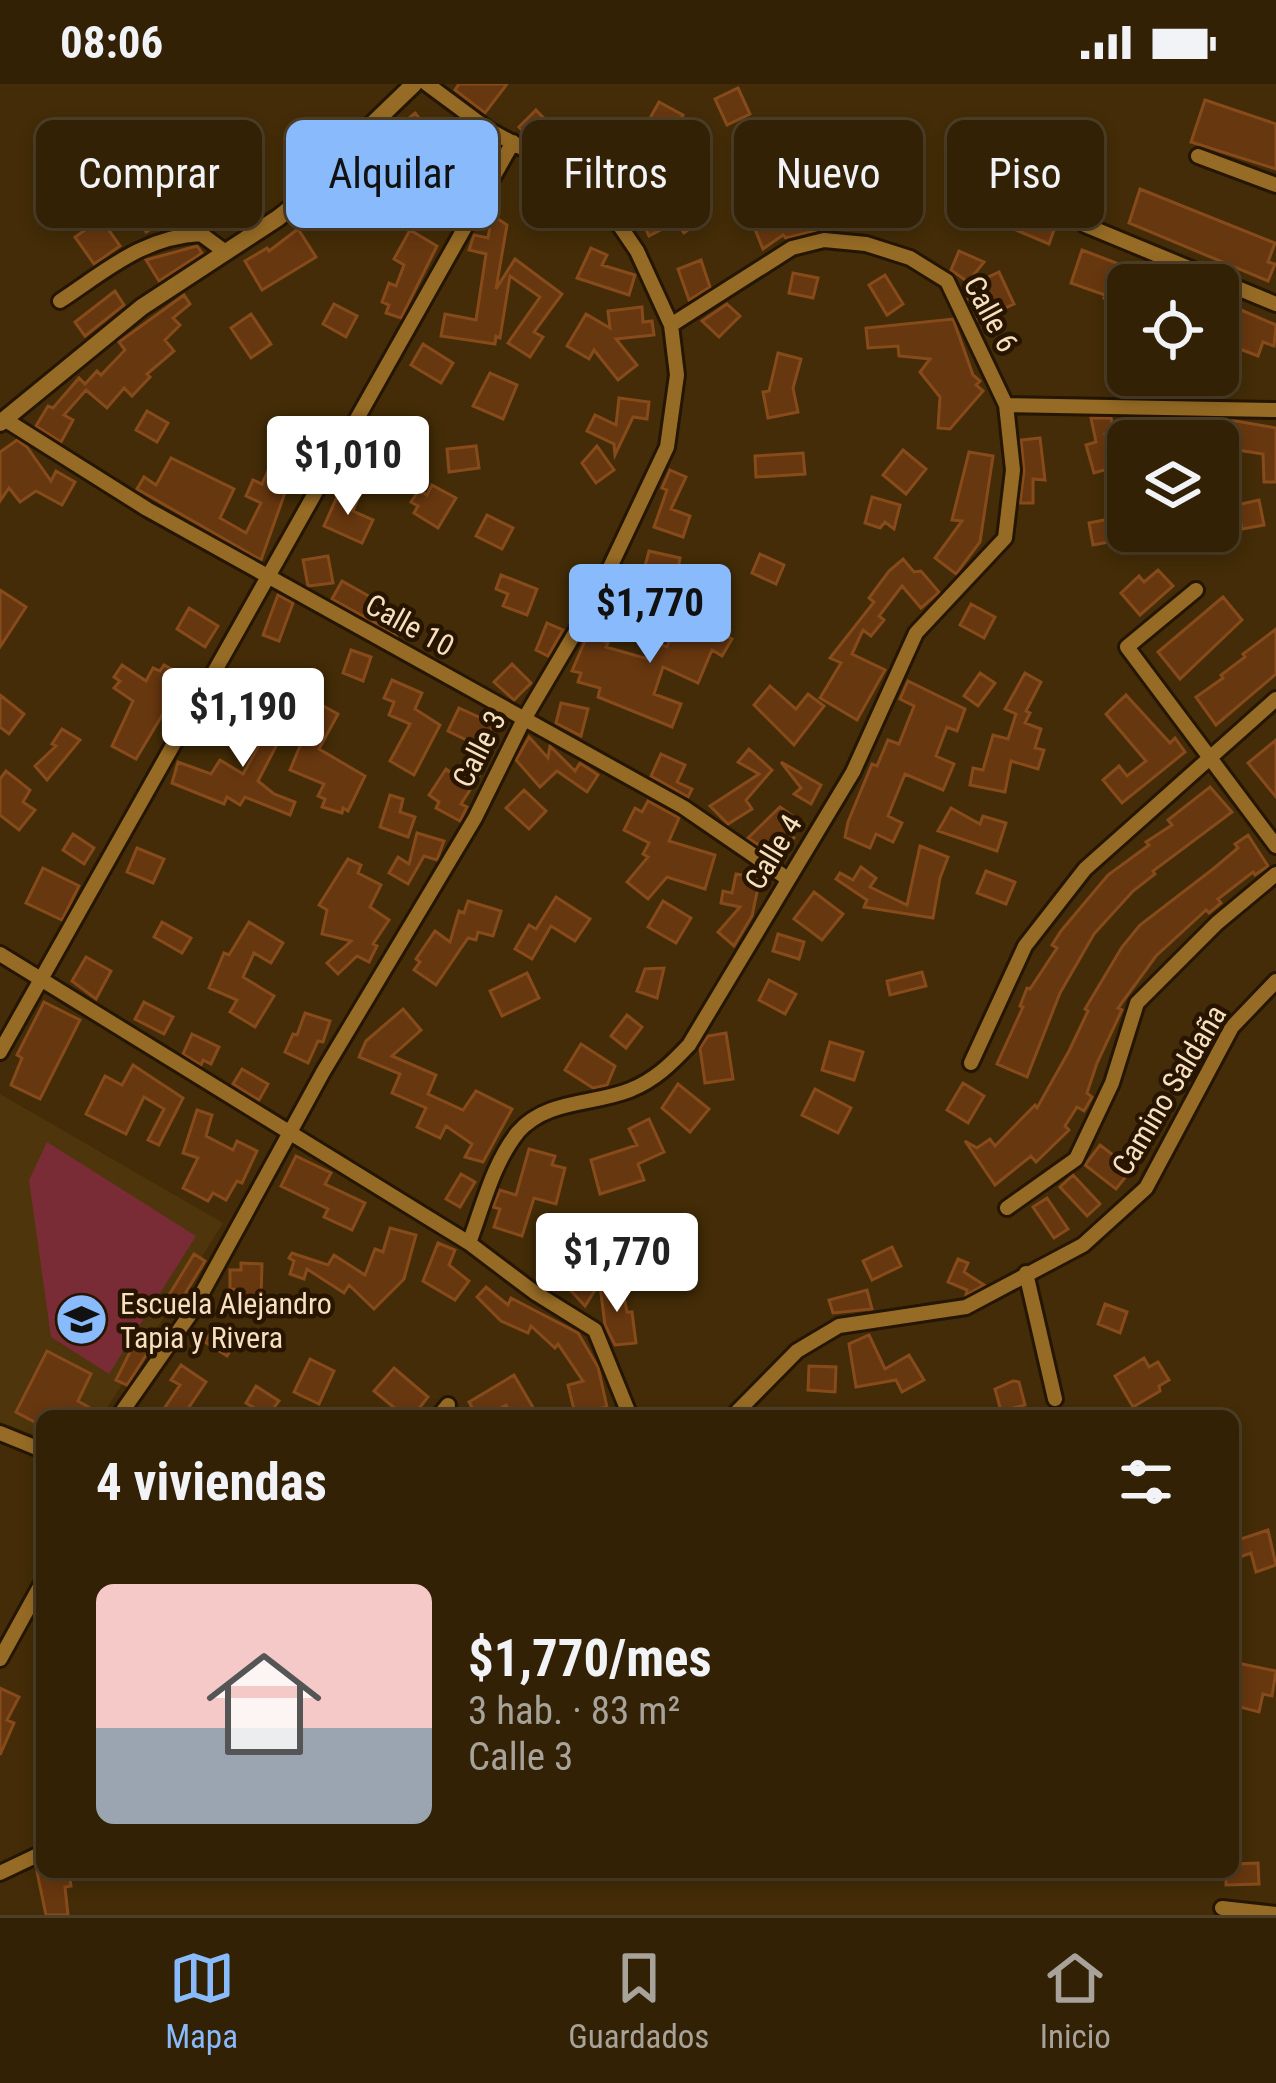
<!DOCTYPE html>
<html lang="es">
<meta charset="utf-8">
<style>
:root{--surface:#322105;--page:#3a290f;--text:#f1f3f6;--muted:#a8a39a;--line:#4d3e27;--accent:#88bafc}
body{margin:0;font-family:"Roboto Condensed",sans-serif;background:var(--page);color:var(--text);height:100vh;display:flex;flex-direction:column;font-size:45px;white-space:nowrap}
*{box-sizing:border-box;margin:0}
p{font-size:39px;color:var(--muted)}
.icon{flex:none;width:66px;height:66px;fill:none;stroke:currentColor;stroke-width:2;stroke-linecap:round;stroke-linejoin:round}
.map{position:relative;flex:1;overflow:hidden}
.panel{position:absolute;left:36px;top:1326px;width:1203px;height:468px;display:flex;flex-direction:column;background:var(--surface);border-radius:18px;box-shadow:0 6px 18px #0003,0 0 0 3px var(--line)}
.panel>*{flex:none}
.banner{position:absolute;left:36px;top:36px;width:1206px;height:108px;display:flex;gap:24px}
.fabs{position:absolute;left:1107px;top:180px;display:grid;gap:24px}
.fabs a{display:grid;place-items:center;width:132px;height:132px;border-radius:18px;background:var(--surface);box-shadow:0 6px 18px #0003,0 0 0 3px var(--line);font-size:60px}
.price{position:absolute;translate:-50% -102px;padding:0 27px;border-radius:12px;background:#fff;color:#222;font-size:39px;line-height:78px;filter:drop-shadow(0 3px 6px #0008)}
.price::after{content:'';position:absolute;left:50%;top:72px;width:36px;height:27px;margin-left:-18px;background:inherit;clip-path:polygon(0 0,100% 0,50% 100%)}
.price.on{background:var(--accent);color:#111}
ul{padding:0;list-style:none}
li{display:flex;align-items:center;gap:36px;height:300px;padding:0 60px}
li span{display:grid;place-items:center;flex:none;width:336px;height:240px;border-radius:18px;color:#555}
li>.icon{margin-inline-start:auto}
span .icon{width:144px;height:144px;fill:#fffc;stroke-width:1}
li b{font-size:51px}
h2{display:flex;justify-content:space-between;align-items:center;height:144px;padding:0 60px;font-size:51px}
.chip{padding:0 42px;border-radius:18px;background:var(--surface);box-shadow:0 6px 18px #0003,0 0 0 3px var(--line);font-size:42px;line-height:108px}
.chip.on{background:var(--accent);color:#111}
.status{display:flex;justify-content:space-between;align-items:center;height:84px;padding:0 60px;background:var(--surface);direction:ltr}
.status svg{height:33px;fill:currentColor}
.dock{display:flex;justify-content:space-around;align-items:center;height:168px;border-top:3px solid var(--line);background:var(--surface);font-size:33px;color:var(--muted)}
.dock a{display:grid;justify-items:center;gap:6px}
.dock .on{color:var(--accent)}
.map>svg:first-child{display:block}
.built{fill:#4f350b}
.green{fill:#792c36}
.building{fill:#67370f;stroke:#874b1b;stroke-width:3}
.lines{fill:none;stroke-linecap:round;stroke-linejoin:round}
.minor-casing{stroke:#241603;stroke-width:20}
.tertiary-casing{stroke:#241603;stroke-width:22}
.minor{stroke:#966b25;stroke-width:14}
.tertiary{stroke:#966b25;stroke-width:16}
.labels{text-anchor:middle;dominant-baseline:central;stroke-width:9;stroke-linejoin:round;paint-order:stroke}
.street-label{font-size:30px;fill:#f7dfbf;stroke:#271500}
.poi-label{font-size:30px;fill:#f7dfbf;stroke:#271500;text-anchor:start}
</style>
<div class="status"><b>08:06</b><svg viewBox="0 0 49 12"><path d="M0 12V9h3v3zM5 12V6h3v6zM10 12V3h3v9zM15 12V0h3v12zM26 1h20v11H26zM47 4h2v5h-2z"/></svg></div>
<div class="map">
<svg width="1276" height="1831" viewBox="0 0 1276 1831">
<rect width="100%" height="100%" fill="#432c07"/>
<path class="built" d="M0,1010L223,1139L102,1332H42V1354L0,1338Z"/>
<path class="green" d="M47,1058L196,1152L109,1290L51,1253L29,1096Z"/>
<path class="building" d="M459,0H507L485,29L455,6Z
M738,4L750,30L727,41L715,15Z
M1205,16L1276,40V85L1191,58Z
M659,18L683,31L670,54L664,50L645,91L612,75L618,61L601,53L608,37L640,52Z
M536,26L557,48L549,55L568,67L564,74L531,56L519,43Z
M415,29L438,57L412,77L408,72L385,102L358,82L371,65Z
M1036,91L1069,104L1049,160L1016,146L1021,133L1035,139L1046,110L1030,104Z
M351,100L374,121L352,144L330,122Z
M215,104L236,117L221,141L190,122L198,108L208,115Z
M1140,105L1275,159L1268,178L1275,180L1268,197L1129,139Z
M162,106L176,131L146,148L132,123Z
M547,107L570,112L564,143L541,138Z
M692,111L707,132L684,149L676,138L649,152L639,129L654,126L659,137Z
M804,122L815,147L786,154L783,151L763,165L754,143Z
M492,131L507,141L496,205L515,175L562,210L534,248L543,253L530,273L508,259L540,213L510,192L500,254L496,252L495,260L441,252L445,230L476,236L486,170L469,166L474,151L488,154Z
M101,135L120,162L94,180L75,153Z
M298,145L316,173L262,206L245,177L267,164L269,167Z
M410,146L437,162L401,234L386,229L389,221L382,218L389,199L396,202L404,181L394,175Z
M197,162L202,169L159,197L146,176Z
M591,164L607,171L602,181L635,191L629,211L577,194Z
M1082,166L1169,199L1168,201H1128L1123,202L1117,218L1104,214L1105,211L1071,199Z
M959,167L984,178L968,198L951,186Z
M701,176L710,203L689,216L678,185Z
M999,188L1014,220L978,236L963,205Z
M793,189L818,194L813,214L789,209Z
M885,191L903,220L887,231L869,201Z
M115,207L124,221L85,252L75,238Z
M184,211L190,220L173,234L180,241L165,256L174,267L147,290L150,293L132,312L124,304L107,324L86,306L64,331L73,336L61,358L36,342L48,322L53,324L79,294L85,300L97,287L101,291L125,266L119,258Z
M1218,216L1276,241L1274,262L1263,258L1258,272L1227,260L1218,281Z
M334,220L357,232L346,253L323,240Z
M727,220L740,232L719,253L702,237Z
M642,223L643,238L652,237L654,251L616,255L637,281L618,296L594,266L589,275L567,262L586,230L610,244L608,227Z
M251,230L271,260L251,274L231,244Z
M953,235L973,291L980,297L976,301L983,307L950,345L938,344L940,313L920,288L930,275L899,272L898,262L868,264L866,244Z
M423,260L453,279L441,299L411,281Z
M778,269L801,275L793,304L798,328L768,334L763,308L769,307Z
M490,289L517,301L503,335L473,322Z
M619,314L649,318L647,335L633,333L615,371L614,360L587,347L595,331L616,341Z
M147,327L168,339L157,358L136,346Z
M1091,334H1111L1114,348L1105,350L1115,383L1094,389L1086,361L1096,358Z
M316,336L332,353L314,370L316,372L304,389L308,391L300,409L287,403L261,476L137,405L144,393L156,401L171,374L234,405L220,434L246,449L261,419L246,412L253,396L262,400L274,374L281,378Z
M1230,336L1276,344V398H1264L1263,370L1218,363V357H1204V339Z
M1040,354L1045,396L1033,395V419H1020L1024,387L1021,356Z
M17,356L27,363L51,397L56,387L75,398L62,421L36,407L20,418L9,404L0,417V368Z
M476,362L479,384L449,388L447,365Z
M597,362L614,386L596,399L582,379Z
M903,366L926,385L906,410L883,391Z
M969,368L993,372L980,458L956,490L935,474L962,437L952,436Z
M803,369L805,390L756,393L755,372Z
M670,386L686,393L671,425L690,432L683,453L654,443L667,406L662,404Z
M432,401L456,414L438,444L414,429L418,422L411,418L419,406L427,411Z
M340,406L358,414L353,427L373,436L362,459L324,442Z
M872,413L900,421L894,445L885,438L880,444L865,439Z
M1259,416L1264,441L1242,445L1237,421Z
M487,431L513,444L502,465L476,452Z
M1114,434L1119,456L1093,461L1089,439Z
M649,467L680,474L677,490L645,482Z
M760,470L784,481L776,500L752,489Z
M328,472L333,499L308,502L303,476Z
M903,475L914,488L921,487L939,508L921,524L902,502L879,532L884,536L871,552L863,546L852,570L885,586L857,636L820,614L841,579L830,574L874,518L869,514L889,487Z
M1158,486L1173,502L1140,531L1121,509L1139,492L1144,498Z
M501,491L537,505L527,531L503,522L508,510L496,505Z
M619,491L632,497L624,512L644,521L636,537L604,522Z
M342,497L406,533L397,551L332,515Z
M0,506L26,523L0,563Z
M278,511L293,519L279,557L263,551Z
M1223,513L1242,536L1180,595L1158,568Z
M666,518L732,555L722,572L712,566L698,599L663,583L654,610L681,620L672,643L598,613L600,604L578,598L581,589L572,587L588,550L608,559L606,563L648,575L656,558L667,563L677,535L662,530Z
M971,520L995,533L984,554L960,541Z
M189,524L218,542L205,563L177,545Z
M547,539L563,546L548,572L536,566Z
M1276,545V590L1216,641L1196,613L1223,594L1221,591L1245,573L1243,570Z
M351,566L371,573L363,597L343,589Z
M512,580L531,599L514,616L494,598Z
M122,581L146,597L153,584L160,587L164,581L191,596L176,621L170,618L136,675L112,662L133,617L114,604L120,597L114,593Z
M980,589L995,599L978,622L964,612Z
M1025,589L1041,598L1026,627L1030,629L1025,639L1041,645L1035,664L1044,666L1038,685L1011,677L1005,708L970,701L973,684L983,686L993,651L1008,655L1016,630L1005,625Z
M392,596L422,609L415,625L440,641L414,691L390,677L410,640L389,631L394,618L384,614Z
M908,597L965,625L957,647L947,643L936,672L954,680L943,706L905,690L888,732L902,739L893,758L876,750L870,764L845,753L848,738L872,680L877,682L888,656L899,660L914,622L900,615Z
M770,602L796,625L808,610L824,622L794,661L754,621Z
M291,605L302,612L258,697L274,710L295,718L290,731L245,713L240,721L227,713L224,720L172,699L178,678L211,690L220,676L243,690Z
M0,611L24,630L9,650L0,643Z
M1126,611L1170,659L1175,654L1185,668L1122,719L1103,696L1119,682L1127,692L1146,677L1106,630Z
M216,612L247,628L234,651L213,640L211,645L201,639Z
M318,619L338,630L319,665L365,692L348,727L343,724L342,729L322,723L325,715L318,712L324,700L290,686Z
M561,619L588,625L581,652L556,639Z
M459,624L494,640L483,664L448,647Z
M62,645L80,656L47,696L35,682L56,662L52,660Z
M529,653L548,674L550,662L575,687L580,679L598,691L587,708L557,687L540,703L516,676Z
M1276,656V713L1248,679Z
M749,665L772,686L746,716L752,725L728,740L710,722L759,690L738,678Z
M661,670L685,681L677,698L692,705L688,713L651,692Z
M781,678L821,701L811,720L794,710L801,704Z
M461,681L479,692L461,720L467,723L460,737L436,724L439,718L429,711L446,685L455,691Z
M6,687L30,706L23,718L35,726L19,746L0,731V695Z
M1210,703L1232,728L1153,787L1155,790L1133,807L1094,850L1060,909L1027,993L997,980L1023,923L1020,922L1027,904L1030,905L1057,864L1052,861L1061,847L1108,791L1149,761L1146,758L1172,741L1168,736Z
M524,706L546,727L529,745L506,724Z
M390,711L403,715L400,728L415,733L408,753L380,743Z
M648,717L679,734L669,757L715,771L705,805L667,793L648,815L627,798L648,773L643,770L649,759L624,746L635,724L642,728Z
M780,723L791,731L782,740L794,754L775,772L748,754Z
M951,724L980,740L983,732L1006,739L997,767L938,747Z
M417,749L444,757L437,776L424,772L408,800L389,789L398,773L409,780Z
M73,750L94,764L84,780L63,766Z
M1248,751L1268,782L1255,791L1253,788L1218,815L1221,819L1209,829L1206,826L1156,872L1118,924L1122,926L1097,979L1087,1009L1092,1013L1084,1027L1077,1023L1065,1042L1069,1046L1036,1078L1031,1072L995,1101L965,1057L977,1064L990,1055L995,1062L1035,1021L1037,1024L1069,967L1088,927L1085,925L1122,863L1140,841L1213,785L1238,764L1235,760Z
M920,762L948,773L940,794L933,834L864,823L867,816L836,795L840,789L853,796L861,783L876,794L870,803L907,821Z
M137,764L164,775L153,799L127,788Z
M348,775L361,781L358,789L381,801L370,823L389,836L373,860L377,862L369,878L357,872L338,890L327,879L351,857L322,850L327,826L319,821Z
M43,784L79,802L62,836L26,819Z
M986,787L1015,798L1006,820L977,809Z
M736,790L760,794L752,832L734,862L718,848L740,823L721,819L723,807L732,809Z
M814,808L843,830L822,856L794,835Z
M556,813L590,835L575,857L551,842L532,875L515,865L529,841L536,845Z
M468,817L501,827L493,852L478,848L476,856L468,854L436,901L414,886L420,878L416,875L435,847L450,858L459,827L464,829Z
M663,817L691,834L676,859L648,843Z
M162,838L191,854L182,869L154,853Z
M249,838L283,859L271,879L254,869L243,893L274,912L255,943L230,928L237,916L209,904L224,869L229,871Z
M778,850L804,858L799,875L773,867Z
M86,873L111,887L96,915L72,897Z
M664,884L657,914L637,907L645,885Z
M922,888L926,902L890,911L887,897Z
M527,889L539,914L502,932L490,907Z
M769,896L796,910L785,930L759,916Z
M44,918L80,936L40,1015L11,1001L22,974L17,971Z
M144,918L173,933L164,950L135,935Z
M403,925L421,946L392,972L436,991L428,1010L463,1026L476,1007L512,1025L483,1078L465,1073L472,1060L446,1042L440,1054L417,1043L426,1024L392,1009L400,990L359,973L366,957Z
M305,929L330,937L323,958L318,957L308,979L285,968L293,950L297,951Z
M627,931L642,943L626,964L611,952Z
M726,949L733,995L705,999L700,964L708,952Z
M192,950L219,963L211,980L203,976L201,981L183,970Z
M830,958L863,968L854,996L822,986Z
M581,960L615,982L607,1001L593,1004L565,986Z
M133,981L183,1014L159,1061L148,1056L164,1025L144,1013L126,1050L86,1030L105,992L122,1001Z
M242,985L268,1000L259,1016L233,1000Z
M963,999L984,1012L968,1039L947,1026Z
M678,1000L709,1025L690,1048L662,1024Z
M815,1005L851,1024L838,1049L802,1031Z
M197,1026L212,1031L206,1052L233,1066L237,1057L257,1067L242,1099L237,1097L226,1116L213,1109L208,1117L183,1104L198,1074L183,1069Z
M649,1035L664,1068L638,1080L644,1096L600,1110L591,1076L637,1061L629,1045Z
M1100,1061L1117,1074L1113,1080L1127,1091L1116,1105L1085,1081Z
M529,1065L555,1072L552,1081L565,1084L556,1120L534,1114L522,1152L494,1143L500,1125L493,1123L500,1106L516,1111Z
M296,1072L331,1089L325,1100L365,1119L352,1146L324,1133L328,1125L281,1102Z
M461,1090L475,1098L460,1123L446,1115Z
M1073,1091L1100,1120L1087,1132L1060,1103Z
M1047,1114L1068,1145L1054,1154L1033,1123Z
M390,1144L416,1151L404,1195L374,1225L349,1201L344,1209L307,1185L304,1195L290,1190L294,1177L289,1174L292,1169L328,1181L334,1171L365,1191L375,1165L383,1168Z
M438,1159L455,1166L449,1181L469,1197L455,1216L423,1197Z
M892,1163L901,1182L872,1196L863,1177Z
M559,1169L597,1203L585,1222L561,1196L556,1202L540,1191Z
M194,1170L205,1177L177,1223L166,1216Z
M958,1175L968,1179L964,1188L984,1201L966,1211L967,1206L948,1198Z
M241,1179L262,1180L261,1213L243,1212V1206L230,1205V1186H241Z
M621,1198L627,1228H632L636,1259L615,1261L605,1241L600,1202Z
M486,1203L508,1221L511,1214L578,1249L598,1283L607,1323L575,1330L568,1301L583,1297L558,1260L555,1264L531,1242L528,1249L501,1237L477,1213Z
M867,1206L872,1225L833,1229L829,1216Z
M1105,1220L1127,1228L1120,1249L1098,1240Z
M215,1242L237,1256L227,1272L205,1258Z
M869,1251L885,1285L909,1271L924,1296L902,1308L896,1296L856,1303L849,1260Z
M138,1252L153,1260L127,1301L116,1296Z
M47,1267L91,1290L78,1317L104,1332H42V1342L16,1328Z
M1144,1274L1149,1283L1158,1278L1169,1296L1159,1302L1160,1307L1133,1323L1115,1292Z
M310,1275L334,1287L319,1320L294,1308Z
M181,1281L206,1298L183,1332H159L180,1301L171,1296Z
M809,1282L836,1283L835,1308L808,1306Z
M394,1284L428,1313L413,1332H404L374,1307Z
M514,1291L534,1325L523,1332H513L506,1321L488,1332H477L469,1318Z
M1013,1297L1019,1298L1025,1321L1001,1327L995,1305Z
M256,1302L279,1317L268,1332L246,1319Z
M1268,1446L1276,1481L1256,1488L1251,1469L1240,1473L1235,1457Z
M1233,1578L1276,1587L1272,1612L1263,1610L1259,1628L1236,1622L1238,1612L1233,1603L1238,1590Z
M0,1604L19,1613L7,1636L14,1639L0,1671Z
M1258,1779L1259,1800L1226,1801V1788H1233V1780Z
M37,1788L69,1790L71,1802L65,1803L68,1831H46Z"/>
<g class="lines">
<defs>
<path id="minor" d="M1198,72L1276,101
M1085,141L1276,220
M60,217C107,186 143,153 201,150L224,167
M1006,321L1276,326
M4,335L147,425L683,723L788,795
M1196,506L1127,563L1276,762
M0,870L469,1159L534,1208L595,1246L630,1332
M0,968L513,58
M971,979L1025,862L1085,785L1276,615
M1007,1124L1076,1075L1112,999L1137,919L1217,839L1276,790
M469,1159C483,1122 493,1079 518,1048C547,1015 593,1021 630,1006C655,996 671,980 689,961L853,688L916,549L1005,454L1013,386L1006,321L947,197L910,174L866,160L824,156L792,164L671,241
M1026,1189L1055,1315
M119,1332L191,1229L323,988L475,734L523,637L595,515L667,363L677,291L671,241L637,167L605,120L574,92L489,46L427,0
M439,1332L448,1321
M733,1332L797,1267L839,1242L966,1223L1083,1161L1146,1104L1232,943L1276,897
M0,1349L42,1366
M0,1575L42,1499
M0,1789L42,1769
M1222,1824L1276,1830"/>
<path id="tertiary" d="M0,339L142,223L278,134L326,96L356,56L414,0"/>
</defs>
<use href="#minor" class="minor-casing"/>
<use href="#tertiary" class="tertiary-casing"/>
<use href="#minor" class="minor"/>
<use href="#tertiary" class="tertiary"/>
</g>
<defs>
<symbol id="school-disc" viewBox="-11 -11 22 22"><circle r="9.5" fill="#88bafc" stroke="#271500"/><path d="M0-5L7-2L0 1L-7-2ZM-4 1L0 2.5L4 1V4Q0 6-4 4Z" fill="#111"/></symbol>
</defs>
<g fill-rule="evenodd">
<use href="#school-disc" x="52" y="1206" width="59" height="59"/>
</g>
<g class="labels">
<g class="street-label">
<text transform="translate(991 230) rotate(62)">Calle 6</text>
<text transform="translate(410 541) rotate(29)">Calle 10</text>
<text transform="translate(479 665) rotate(-63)">Calle 3</text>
<text transform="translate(773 768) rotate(-59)">Calle 4</text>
<text transform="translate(1169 1006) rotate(-59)">Camino Saldaña</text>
</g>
<g class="poi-label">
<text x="120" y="1219">Escuela Alejandro<tspan x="120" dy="34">Tapia y Rivera</tspan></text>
</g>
</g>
</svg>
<div class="fabs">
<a><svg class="icon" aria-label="locate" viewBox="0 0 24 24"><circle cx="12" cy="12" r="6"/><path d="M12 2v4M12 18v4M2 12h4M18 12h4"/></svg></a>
<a><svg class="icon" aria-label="layers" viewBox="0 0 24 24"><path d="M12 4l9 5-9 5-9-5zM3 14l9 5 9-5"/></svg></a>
</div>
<b class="price" style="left:348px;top:434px">$1,010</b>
<b class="price on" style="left:650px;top:582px">$1,770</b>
<b class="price" style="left:243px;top:686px">$1,190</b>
<b class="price" style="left:617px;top:1231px">$1,770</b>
<div class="banner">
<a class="chip">Comprar</a>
<a class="chip on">Alquilar</a>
<a class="chip">Filtros</a>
<a class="chip">Nuevo</a>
<a class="chip">Piso</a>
</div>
<section class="panel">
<h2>4 viviendas<svg class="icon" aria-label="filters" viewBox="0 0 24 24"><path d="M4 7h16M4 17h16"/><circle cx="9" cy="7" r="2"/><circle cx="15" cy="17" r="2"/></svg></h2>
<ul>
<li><span style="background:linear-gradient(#f6c9c9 60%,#9aa5b1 0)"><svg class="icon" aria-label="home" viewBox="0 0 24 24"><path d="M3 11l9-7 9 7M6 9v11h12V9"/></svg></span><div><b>$1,770/mes</b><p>3 hab. · 83 m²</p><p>Calle 3</p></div></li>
</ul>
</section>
</div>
<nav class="dock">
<a class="on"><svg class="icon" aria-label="map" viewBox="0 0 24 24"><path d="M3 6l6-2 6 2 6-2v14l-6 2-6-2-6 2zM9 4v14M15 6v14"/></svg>Mapa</a>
<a><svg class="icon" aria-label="saved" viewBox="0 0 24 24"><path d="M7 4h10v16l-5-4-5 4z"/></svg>Guardados</a>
<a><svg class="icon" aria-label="home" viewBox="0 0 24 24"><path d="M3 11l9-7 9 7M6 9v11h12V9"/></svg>Inicio</a>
</nav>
